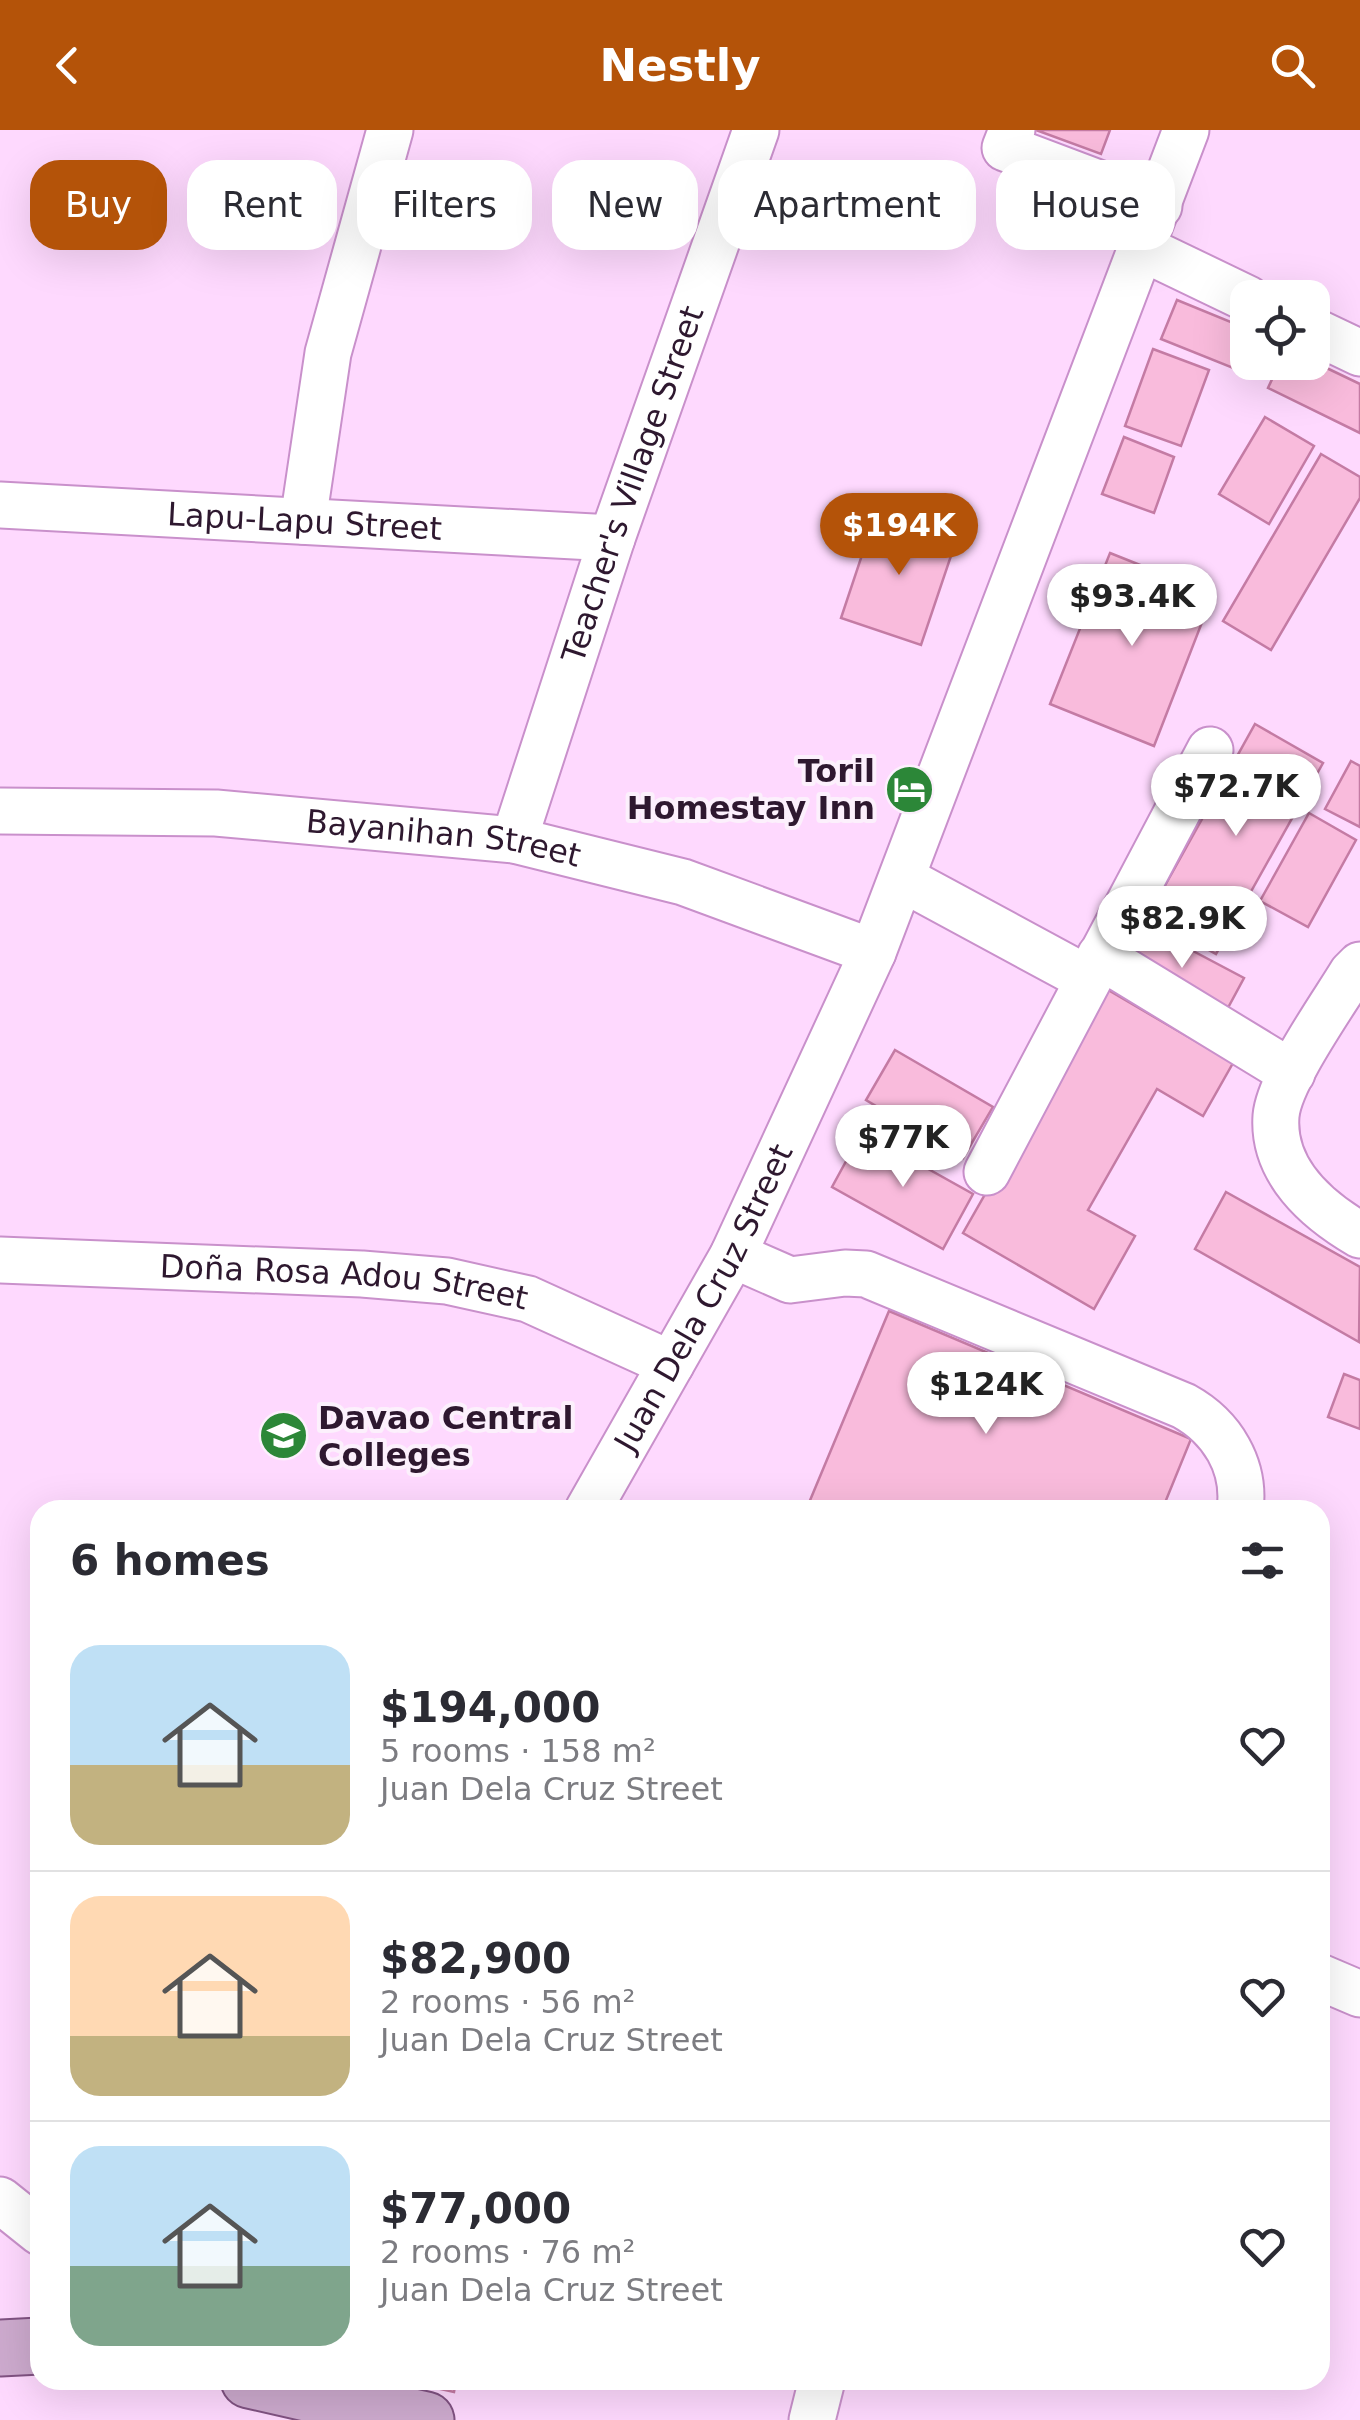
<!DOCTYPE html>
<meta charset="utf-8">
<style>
:root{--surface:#fff;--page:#f7f7f7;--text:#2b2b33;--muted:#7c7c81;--line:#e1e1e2;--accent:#b45309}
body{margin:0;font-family:"DejaVu Sans",sans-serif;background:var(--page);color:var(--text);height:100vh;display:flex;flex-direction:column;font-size:38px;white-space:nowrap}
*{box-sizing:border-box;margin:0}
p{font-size:32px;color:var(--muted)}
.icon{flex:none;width:55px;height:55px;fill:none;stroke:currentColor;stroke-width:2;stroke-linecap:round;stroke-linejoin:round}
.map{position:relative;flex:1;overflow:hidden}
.side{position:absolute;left:30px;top:1370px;width:1300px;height:890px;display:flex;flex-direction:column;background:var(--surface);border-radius:30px;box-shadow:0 10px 40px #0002}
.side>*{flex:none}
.banner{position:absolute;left:30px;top:30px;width:1300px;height:90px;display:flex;gap:20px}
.tools{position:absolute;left:1230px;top:150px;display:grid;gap:20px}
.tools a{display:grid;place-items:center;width:100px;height:100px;border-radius:20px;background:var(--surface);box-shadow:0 10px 40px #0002;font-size:50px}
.price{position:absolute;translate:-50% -85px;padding:0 22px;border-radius:35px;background:#fff;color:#222;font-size:32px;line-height:65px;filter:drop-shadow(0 2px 5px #0008)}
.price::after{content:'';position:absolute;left:50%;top:60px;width:30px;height:22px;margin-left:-15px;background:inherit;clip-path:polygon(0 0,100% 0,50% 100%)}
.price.on{background:var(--accent);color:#fff}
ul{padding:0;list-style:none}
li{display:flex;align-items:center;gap:30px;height:250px;padding:0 40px}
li+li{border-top:2px solid var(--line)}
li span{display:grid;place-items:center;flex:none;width:280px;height:200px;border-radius:30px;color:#555}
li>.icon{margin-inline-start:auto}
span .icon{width:120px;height:120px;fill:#fffc;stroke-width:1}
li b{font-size:42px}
h2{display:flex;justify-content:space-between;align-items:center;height:120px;padding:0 40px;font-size:42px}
.chip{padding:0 35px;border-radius:30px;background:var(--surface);box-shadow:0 10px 40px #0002;font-size:35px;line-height:90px}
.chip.on{background:var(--accent);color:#fff}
header{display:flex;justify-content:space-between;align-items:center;height:130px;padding:0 40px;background:var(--accent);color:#fff;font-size:45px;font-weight:700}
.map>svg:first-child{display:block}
.building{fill:#f9bbdc;stroke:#c47ba4;stroke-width:2.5}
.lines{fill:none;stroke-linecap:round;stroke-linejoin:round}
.minor-casing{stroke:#c990cb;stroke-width:49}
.major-casing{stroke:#805282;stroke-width:59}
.minor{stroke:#fff;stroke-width:45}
.major{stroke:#cdaace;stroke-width:55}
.labels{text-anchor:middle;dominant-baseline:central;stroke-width:8;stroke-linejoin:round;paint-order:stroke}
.street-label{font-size:32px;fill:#2e182f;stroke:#fcf0fc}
.poi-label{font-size:32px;font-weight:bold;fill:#2e182f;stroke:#fcf0fc;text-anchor:end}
</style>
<header><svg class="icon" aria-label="back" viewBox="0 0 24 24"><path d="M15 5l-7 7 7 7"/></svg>Nestly<svg class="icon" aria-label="search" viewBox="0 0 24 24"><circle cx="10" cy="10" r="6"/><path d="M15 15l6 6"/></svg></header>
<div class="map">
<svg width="1360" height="2290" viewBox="0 0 1360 2290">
<rect width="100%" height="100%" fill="#fed9fe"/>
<path class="building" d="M1036,0H1110L1101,24Z
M1177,170L1248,199V231L1243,242L1161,209Z
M1153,219L1209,240L1181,316L1125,296Z
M1312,231L1360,254V303L1268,258L1280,232Z
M1265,287L1314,316L1269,394L1219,364Z
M1124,307L1174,327L1154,383L1102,364Z
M1321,324L1360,347V368L1271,520L1223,491Z
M877,380L957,408L921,515L841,488Z
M1110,423L1213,464L1154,616L1050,574Z
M1255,594L1323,633L1216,824L1148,786Z
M1351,631L1360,636V697L1325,679Z
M1309,683L1356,710L1308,797L1260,771Z
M1142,794L1244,848L1223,887L1121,834Z
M1103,857L1233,933L1203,986L1157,959L1088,1080L1135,1106L1094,1179L963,1103Z
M895,920L993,977L963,1028L866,970Z
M862,1002L973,1064L943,1119L832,1057Z
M1226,1062L1360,1137L1359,1212L1195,1119Z
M889,1181L1191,1309L1162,1380H806Z
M1344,1244L1360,1250V1299L1328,1287Z
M400,2250H456L454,2262Z"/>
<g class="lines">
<defs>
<g id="minor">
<path d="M1012,0L1005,18L1159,76"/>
<path d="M1142,118L1248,169"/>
<path d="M1312,200L1360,223"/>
<path id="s1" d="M0,375L612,408"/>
<path d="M303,391L328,223L390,0"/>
<path id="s2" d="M0,681L216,683L514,710L683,752L873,822"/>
<path id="s3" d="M514,710L612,408L756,0"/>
<path d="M903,749L1088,849"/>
<path d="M1100,826L1292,943"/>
<path d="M1360,835L1352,843C1332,876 1279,950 1276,986C1272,1041 1317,1080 1360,1105"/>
<path d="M987,1042L1210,620"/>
<path d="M733,1125L790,1150L845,1143L866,1144L1184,1276C1222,1297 1246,1336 1240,1380"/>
<path id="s4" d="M0,1130L362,1144L447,1151L528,1169L671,1234"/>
<path id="s5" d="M588,1380L733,1125L873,822L1186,0"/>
<path d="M1320,1847L1360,1864"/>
<path d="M0,2070L40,2102"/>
<path d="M812,2290L822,2250"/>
</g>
<path id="major" d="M0,2218L40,2216
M249,2250L426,2290"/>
</defs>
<use href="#minor" class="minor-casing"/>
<use href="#major" class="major-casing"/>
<use href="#minor" class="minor"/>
<use href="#major" class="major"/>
</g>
<defs>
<symbol id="hotel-disc" viewBox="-11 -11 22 22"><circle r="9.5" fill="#2c8738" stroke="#fcf0fc"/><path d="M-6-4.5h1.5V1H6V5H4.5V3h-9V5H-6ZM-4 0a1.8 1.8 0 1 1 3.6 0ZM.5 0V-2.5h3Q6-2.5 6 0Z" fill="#fff"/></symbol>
<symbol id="university-disc" viewBox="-11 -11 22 22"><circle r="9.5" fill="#2c8738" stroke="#fcf0fc"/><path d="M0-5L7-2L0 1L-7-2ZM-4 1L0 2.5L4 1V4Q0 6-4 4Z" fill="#fff"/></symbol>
</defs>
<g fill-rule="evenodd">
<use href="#hotel-disc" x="882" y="632" width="55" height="55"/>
<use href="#university-disc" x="256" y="1278" width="55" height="55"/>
</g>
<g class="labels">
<g class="street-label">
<text stroke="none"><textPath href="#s3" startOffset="375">Teacher's Village Street</textPath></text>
<text stroke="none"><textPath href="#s1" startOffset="305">Lapu-Lapu Street</textPath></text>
<text stroke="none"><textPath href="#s2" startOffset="445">Bayanihan Street</textPath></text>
<text stroke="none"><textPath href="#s4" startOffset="345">Doña Rosa Adou Street</textPath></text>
<text stroke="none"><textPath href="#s5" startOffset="242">Juan Dela Cruz Street</textPath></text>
</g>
<g class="poi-label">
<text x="875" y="641">Toril<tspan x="875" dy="37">Homestay Inn</tspan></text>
<text x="318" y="1288" text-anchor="start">Davao Central<tspan x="318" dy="37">Colleges</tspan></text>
</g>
</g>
</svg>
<div class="tools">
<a><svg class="icon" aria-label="locate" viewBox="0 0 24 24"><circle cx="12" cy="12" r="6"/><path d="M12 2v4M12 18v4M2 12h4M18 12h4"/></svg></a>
</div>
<b class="price on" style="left:899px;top:448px">$194K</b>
<b class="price" style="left:1132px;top:519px">$93.4K</b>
<b class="price" style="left:1236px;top:709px">$72.7K</b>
<b class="price" style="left:1182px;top:841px">$82.9K</b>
<b class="price" style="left:903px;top:1060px">$77K</b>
<b class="price" style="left:986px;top:1307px">$124K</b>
<div class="banner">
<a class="chip on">Buy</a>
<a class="chip">Rent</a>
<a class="chip">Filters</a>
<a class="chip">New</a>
<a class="chip">Apartment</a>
<a class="chip">House</a>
</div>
<section class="side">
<h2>6 homes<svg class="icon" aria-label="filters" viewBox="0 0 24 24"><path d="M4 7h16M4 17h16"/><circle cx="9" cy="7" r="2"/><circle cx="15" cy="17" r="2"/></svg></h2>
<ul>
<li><span style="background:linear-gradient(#bfe0f5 60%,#c2b280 0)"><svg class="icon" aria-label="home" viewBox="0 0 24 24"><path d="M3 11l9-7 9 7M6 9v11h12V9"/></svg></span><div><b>$194,000</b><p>5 rooms · 158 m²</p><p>Juan Dela Cruz Street</p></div><svg class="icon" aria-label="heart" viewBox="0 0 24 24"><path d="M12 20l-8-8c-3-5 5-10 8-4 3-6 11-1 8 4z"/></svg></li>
<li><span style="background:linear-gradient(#ffd9b3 70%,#c2b280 0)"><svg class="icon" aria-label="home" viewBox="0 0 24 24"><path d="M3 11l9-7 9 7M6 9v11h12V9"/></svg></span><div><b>$82,900</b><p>2 rooms · 56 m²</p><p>Juan Dela Cruz Street</p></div><svg class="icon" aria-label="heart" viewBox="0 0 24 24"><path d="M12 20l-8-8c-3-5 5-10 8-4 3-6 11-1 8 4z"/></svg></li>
<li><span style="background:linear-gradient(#bfe0f5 60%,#7fa58c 0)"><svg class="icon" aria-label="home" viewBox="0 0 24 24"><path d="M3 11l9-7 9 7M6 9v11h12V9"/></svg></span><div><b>$77,000</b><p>2 rooms · 76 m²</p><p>Juan Dela Cruz Street</p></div><svg class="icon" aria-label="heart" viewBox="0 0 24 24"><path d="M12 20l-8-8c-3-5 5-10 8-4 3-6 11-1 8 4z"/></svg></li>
</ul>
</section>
</div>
